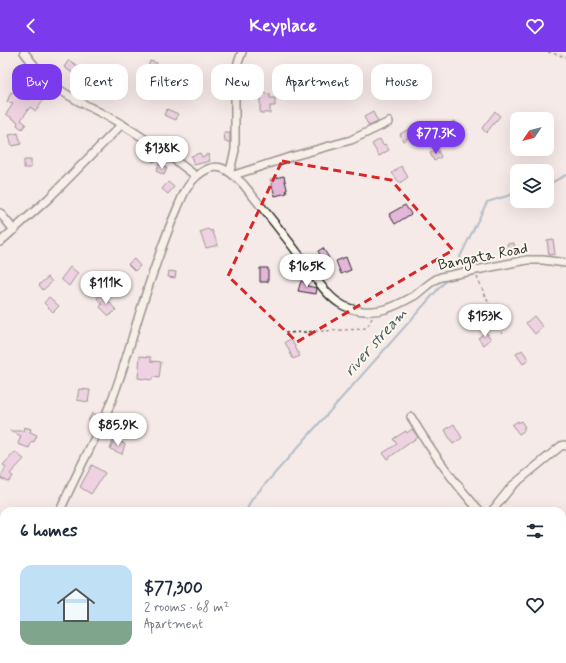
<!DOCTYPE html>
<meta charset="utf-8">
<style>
:root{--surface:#fff;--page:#f6f6f7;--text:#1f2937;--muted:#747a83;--line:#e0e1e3;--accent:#7c3aed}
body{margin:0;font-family:Mynerve,sans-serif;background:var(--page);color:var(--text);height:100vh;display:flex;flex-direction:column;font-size:15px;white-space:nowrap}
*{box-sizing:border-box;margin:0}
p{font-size:13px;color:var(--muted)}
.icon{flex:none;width:22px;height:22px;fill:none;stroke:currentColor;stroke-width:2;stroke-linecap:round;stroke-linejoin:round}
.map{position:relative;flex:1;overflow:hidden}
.panel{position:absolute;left:0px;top:455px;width:566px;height:156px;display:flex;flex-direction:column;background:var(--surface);border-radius:12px 12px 0 0;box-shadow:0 4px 16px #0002}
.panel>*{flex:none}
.banner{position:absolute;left:12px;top:12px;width:542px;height:36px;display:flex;gap:8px}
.needle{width:26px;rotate:235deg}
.controls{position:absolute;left:510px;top:60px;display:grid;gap:8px}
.controls a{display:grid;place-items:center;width:44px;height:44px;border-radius:8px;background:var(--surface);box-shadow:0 4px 16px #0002;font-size:20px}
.price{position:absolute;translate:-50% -34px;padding:0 9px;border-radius:14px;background:#fff;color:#222;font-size:13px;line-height:26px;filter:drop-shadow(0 1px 2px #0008)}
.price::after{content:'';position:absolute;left:50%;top:24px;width:12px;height:9px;margin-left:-6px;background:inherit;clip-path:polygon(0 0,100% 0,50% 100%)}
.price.on{background:var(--accent);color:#fff}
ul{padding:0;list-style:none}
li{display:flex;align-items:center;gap:12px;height:100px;padding:0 20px}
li+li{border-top:1px solid var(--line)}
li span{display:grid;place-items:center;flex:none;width:112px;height:80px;border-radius:12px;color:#555}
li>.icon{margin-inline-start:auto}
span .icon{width:48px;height:48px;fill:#fffc;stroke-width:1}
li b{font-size:17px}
h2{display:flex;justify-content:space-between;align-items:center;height:48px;padding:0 20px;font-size:17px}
.tag{padding:0 14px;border-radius:12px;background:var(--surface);box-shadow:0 4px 16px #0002;font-size:14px;line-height:36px}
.tag.on{background:var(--accent);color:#fff}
header{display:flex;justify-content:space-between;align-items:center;height:52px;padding:0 20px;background:var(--accent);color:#fff;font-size:18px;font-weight:700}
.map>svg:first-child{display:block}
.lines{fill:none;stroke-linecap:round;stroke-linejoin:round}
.stream{stroke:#678ba1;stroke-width:2}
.building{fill:#e4b6d9;stroke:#2b2b2b}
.minor-casing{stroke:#2b2b2b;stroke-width:10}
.path{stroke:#2b2b2b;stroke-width:1.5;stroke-dasharray:3 3;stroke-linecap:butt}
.minor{stroke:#fbf7ec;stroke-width:7}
.marked{fill:none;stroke:#d62828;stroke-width:3;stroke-dasharray:8 5;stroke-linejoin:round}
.labels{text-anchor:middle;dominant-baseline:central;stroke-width:4;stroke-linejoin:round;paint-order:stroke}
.street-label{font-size:15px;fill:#2b2b2b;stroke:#fbf7ec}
.water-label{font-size:16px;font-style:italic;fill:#495b66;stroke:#fbf7ec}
</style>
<header><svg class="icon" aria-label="back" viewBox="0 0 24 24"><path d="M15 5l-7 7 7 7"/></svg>Keyplace<svg class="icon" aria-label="heart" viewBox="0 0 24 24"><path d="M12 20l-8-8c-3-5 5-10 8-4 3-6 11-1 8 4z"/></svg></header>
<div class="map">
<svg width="566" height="611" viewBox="0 0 566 611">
<rect width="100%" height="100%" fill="#f6eae8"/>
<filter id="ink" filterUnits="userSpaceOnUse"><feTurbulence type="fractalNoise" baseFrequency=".025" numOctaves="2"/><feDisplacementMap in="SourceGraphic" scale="8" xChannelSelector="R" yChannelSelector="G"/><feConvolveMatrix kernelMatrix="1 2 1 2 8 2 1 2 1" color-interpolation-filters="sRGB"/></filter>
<g filter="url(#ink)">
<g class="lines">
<path class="stream" d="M547,133L566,123
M452,221L487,150L517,141
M246,459L252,447L448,226
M167,611L169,607"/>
</g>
<path class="building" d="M69,8L79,15L74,22L64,15Z
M150,9L157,11L150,31L142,28L146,15L147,18Z
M101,28L112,37L105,46L94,38Z
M248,30H255V44H245V35H248Z
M11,40L29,48L34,41L43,48L36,59L30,55L21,68L26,72L22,77L17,73L18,70L6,62L13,52L7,50Z
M260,41L270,42V46H275V54H270V61H260Z
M167,57L178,62L176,68L164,63Z
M495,59L500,64L486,81L482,76Z
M373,60L378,70L369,74L364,65Z
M454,69L460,79L448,87L440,75L446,71L448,73Z
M409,77L412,83L403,89L400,82Z
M18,81L21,92L12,94L9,83Z
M224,81H230V90H225Z
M380,87L383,93L385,92L389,98L379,104L372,92Z
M437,97L441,105L434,109L430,101Z
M147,98L157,104L154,110L143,104Z
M200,101L202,105L208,102L210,109L194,113L191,104Z
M24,108H31V116H24Z
M159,112L167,116L164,123L156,119Z
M401,114L408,125L400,131L392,121Z
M284,124L287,137L286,138L287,141L275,144L270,127Z
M168,130L174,135L168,142L162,137Z
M405,153L411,162L395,172L389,162Z
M208,177L210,179L212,178L218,193L206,196L200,180Z
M553,187L555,202L549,203L547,188Z
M514,191L515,199L508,200L507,192Z
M323,196L329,206L324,209L318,199Z
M346,205L351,218L341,222L336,209Z
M134,207L140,214L135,219L128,212Z
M70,215L78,221L69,234L61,227Z
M260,216H268V230H260Z
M169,219L176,220L175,226L168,225Z
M48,225L52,230L43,238L39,233Z
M301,229L308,231L307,234L317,236L316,242L298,239Z
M102,242L116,258L109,264L100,255L102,252L97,246Z
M49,245L59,254L53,260L44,251Z
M534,264L543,275L535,282L526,271Z
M486,280L491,287L484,293L478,286Z
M291,287L300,304L293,307L285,290Z
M522,298L529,308L523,312L516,302Z
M140,304L151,305V309L161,310L159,326L153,325L152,328L138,326Z
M79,337L90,338L88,350L77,348Z
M92,361L98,364L94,373L88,370Z
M518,369L519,371L521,369L525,375L523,376L525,378L519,382L512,373Z
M454,372L462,386L453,392L445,378Z
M24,375L31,377L30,380L37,383L34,390L32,389L29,396L18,392L21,384L10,379H23Z
M412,377L418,385L387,407L383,401L397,392L393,387L406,379L407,381Z
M114,387L125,392L122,402L110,397Z
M15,400L24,407L10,422L13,424L9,430L0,426L6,415L3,413Z
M92,413L105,421L91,442L80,435Z"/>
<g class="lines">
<defs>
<path id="minor" d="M24,0C32,11 41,23 52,32C73,49 100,59 123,73C149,89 173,106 196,124
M230,119L235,98V19L242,0
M234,123L290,105L351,88L389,70
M0,161L14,178
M0,190L48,147L122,72
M411,365C432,400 452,429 480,459
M60,459C75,424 94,390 109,355C122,324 130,292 140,260C150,229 160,198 172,169C179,154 184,135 197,124C216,107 228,117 243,132C261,154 279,176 296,199C308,214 323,241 339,251C352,260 371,261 386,257C396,254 405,249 414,244C423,238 431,228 441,225L527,208H543L566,211
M492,459L512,434L561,394L564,393L566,394
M562,550L566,546
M9,611L10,607
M328,611L333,607
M522,611L526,607"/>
</defs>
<use href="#minor" class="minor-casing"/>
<path class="path" d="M548,0L566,5
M477,225L502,281
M285,281L363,277L368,274L372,266"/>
<use href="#minor" class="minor"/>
</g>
</g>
<path d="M0 0H566V611H0ZM282,109L391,128L453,198L297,290L228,224Z" fill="#f6eae8" fill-opacity=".55" fill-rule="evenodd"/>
<path class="marked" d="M282,109L391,128L453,198L297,290L228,224Z"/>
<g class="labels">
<g class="street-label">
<text transform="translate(483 205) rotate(-11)">Bangata Road</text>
</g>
<g class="water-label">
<text transform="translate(376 290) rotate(-48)">river stream</text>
</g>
</g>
</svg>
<div class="controls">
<a><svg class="needle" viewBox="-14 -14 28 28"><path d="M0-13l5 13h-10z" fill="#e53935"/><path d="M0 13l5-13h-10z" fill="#747a83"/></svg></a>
<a><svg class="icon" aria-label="layers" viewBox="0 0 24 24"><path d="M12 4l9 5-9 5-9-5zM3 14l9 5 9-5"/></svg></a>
</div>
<b class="price on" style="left:436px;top:103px">$77.3K</b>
<b class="price" style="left:162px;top:118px">$138K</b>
<b class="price" style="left:307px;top:236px">$165K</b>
<b class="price" style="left:106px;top:253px">$111K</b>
<b class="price" style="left:485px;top:286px">$153K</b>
<b class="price" style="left:118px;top:395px">$85.9K</b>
<div class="banner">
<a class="tag on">Buy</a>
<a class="tag">Rent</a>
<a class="tag">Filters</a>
<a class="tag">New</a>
<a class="tag">Apartment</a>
<a class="tag">House</a>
</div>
<section class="panel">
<h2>6 homes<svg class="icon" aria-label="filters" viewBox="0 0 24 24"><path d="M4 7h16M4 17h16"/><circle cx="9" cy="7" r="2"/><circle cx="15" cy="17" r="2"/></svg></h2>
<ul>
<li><span style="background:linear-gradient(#bfe0f5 70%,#7fa58c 0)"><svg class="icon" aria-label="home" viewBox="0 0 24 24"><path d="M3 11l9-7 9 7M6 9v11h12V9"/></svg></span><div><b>$77,300</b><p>2 rooms · 68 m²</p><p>Apartment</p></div><svg class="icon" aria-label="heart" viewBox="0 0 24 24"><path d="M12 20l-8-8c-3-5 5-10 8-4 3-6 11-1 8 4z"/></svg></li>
</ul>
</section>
</div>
